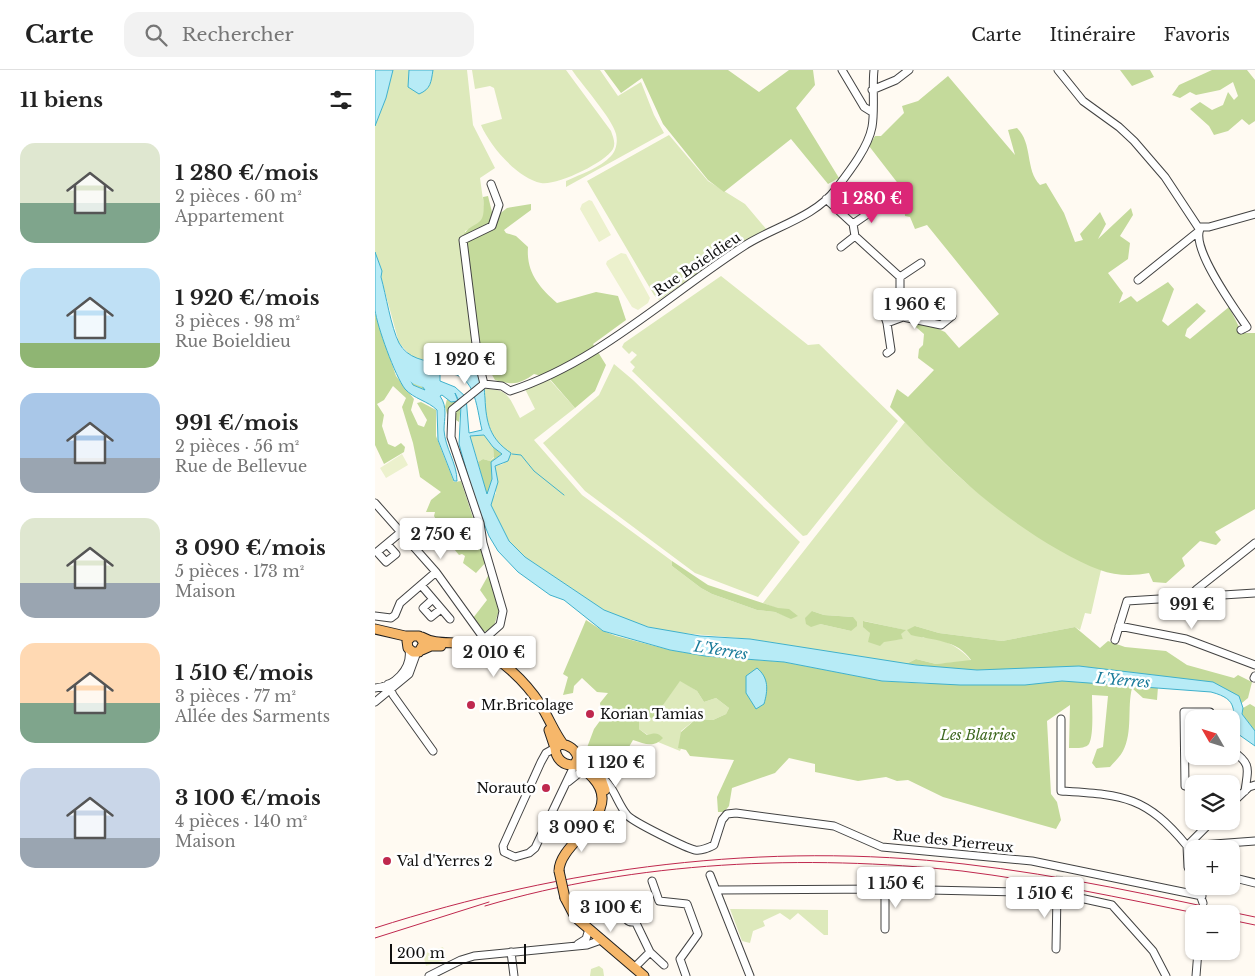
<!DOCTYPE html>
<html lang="fr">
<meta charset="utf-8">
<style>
:root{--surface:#fff;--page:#f2f2f2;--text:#222;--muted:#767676;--line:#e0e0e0;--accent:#db2777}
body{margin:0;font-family:"Libre Baskerville",serif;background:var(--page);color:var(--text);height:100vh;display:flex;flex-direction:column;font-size:19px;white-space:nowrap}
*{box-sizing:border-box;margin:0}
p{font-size:16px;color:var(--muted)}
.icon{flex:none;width:28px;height:28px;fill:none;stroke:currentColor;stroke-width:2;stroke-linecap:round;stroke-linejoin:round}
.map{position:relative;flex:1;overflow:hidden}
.panel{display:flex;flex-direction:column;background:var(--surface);width:375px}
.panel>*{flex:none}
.needle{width:32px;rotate:309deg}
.buttons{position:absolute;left:810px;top:640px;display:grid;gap:10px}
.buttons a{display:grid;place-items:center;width:55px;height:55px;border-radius:10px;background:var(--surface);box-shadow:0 1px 4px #0004;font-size:25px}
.scale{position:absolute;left:15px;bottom:12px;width:136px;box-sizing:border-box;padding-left:5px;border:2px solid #0f0f0f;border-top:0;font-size:14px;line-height:18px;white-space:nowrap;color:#0f0f0f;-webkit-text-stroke:4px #fff;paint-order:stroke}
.price{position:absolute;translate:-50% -42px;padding:0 11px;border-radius:5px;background:#fff;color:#222;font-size:16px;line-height:32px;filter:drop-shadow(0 1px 2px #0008)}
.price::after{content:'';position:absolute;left:50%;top:30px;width:15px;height:11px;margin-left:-8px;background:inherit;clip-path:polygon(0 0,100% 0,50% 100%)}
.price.on{background:var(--accent);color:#fff}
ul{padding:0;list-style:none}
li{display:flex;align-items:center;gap:15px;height:125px;padding:0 20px}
li span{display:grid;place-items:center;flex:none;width:140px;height:100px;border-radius:15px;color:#555}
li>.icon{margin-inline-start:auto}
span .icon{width:60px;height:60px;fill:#fffc;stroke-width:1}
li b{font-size:21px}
h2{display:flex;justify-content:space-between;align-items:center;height:60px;padding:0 20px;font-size:21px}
header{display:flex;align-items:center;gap:30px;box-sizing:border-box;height:70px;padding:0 25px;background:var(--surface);border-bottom:1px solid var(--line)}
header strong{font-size:24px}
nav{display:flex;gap:28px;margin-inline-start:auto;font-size:18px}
.search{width:350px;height:45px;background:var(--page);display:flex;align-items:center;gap:12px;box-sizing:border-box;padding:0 18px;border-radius:15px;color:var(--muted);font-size:19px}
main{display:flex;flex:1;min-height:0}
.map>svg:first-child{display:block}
.green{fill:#dde9bb;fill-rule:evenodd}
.forest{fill:#c4da9b}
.pitch{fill:#ecf1cd}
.water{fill:#b7ebf6;stroke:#3fb1cc;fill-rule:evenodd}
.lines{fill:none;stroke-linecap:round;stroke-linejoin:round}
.stream{stroke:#3fb1cc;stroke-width:1}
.river{stroke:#b7ebf6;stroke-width:9}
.minor-tunnel{stroke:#dbd7d0;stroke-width:7;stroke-dasharray:7 3.5;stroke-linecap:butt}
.minor-casing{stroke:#424242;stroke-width:9}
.major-casing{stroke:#202020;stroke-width:11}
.minor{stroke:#fff;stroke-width:7}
.major{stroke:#f6b76a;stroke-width:9}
.rail{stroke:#bf284e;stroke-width:1}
.major-bridge-casing{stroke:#202020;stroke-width:11;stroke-linecap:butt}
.major-bridge{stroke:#f6b76a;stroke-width:9}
.poi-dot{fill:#bf284e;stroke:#fff;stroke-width:2}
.labels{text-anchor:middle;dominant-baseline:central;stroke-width:5;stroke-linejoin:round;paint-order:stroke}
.street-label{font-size:14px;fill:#0f0f0f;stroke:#fff}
.poi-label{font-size:14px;fill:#0f0f0f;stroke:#fff;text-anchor:start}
.park-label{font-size:14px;font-style:italic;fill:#3d671f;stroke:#fff}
.water-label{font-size:15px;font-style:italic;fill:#197b9a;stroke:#fff}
</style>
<header>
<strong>Carte</strong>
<div class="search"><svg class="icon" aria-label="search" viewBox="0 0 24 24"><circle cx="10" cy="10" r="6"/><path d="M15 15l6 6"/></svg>Rechercher</div>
<nav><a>Carte</a><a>Itinéraire</a><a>Favoris</a></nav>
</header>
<main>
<section class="panel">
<h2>11 biens<svg class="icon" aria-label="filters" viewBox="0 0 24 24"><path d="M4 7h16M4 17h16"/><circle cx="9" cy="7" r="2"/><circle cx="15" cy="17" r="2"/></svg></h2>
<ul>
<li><span style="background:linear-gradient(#dfe7d0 60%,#7fa58c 0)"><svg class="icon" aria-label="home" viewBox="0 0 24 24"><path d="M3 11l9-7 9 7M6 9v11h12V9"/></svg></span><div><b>1 280 €/mois</b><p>2 pièces · 60 m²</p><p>Appartement</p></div></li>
<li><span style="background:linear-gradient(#bfe0f5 75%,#8fb573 0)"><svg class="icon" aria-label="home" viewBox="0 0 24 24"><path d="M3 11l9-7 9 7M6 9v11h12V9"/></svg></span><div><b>1 920 €/mois</b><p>3 pièces · 98 m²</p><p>Rue Boieldieu</p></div></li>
<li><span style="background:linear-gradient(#a9c7e8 65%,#9aa5b1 0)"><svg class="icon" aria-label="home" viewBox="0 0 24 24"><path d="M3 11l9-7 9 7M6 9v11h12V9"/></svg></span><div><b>991 €/mois</b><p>2 pièces · 56 m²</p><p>Rue de Bellevue</p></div></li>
<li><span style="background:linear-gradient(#dfe7d0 65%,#9aa5b1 0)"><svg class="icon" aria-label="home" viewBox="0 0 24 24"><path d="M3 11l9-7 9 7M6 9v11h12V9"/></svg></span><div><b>3 090 €/mois</b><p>5 pièces · 173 m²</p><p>Maison</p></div></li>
<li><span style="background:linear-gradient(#ffd9b3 60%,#7fa58c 0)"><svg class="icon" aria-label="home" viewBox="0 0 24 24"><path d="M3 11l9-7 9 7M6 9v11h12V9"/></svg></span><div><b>1 510 €/mois</b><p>3 pièces · 77 m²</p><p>Allée des Sarments</p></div></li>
<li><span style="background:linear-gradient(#c9d6e8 70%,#9aa5b1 0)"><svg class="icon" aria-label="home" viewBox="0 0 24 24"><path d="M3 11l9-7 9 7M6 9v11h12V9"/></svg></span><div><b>3 100 €/mois</b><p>4 pièces · 140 m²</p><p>Maison</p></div></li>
</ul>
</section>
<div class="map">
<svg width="880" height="906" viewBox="0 0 880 906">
<rect width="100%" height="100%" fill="#fffaf2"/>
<path class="green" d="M18,0H92L98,55L120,98L105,108L110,144L105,154L90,161L102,302L85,295L60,293L37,287L24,273L6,207L7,201L0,182V56L11,28Z
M97,0H191L236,61C238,67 241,73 238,79C230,93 181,116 166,113C142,108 115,76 106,55L127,49L119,18L115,16L100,19Z
M197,0H225L243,26L266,12L279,45L289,63L191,117V111C206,104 225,98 236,86C241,81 243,72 241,64C237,48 207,15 197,0Z
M294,65L333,111L370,134L392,160L370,171L284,230L279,225L212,111Z
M346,206L433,275L444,274L523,351L432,465L428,466L257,301L260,297L255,292L262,285L257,281L254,284L247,277L249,273Z
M239,294L258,310L425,472L383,527L320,503L210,421L168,373L224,325Z
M174,309L200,338L159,370L207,425L297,491V496L326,518L337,524L382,540L400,542L416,548L422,546L388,533L530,352C549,372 568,393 589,411C630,447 677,476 726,500L716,544L710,543L705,560L700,557L627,571L564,563L540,556L548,568C563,565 588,579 596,591L561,594L541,589L531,594L511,592L375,569L295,562L259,553L229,540L150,487L134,471L116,439V431L121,423L120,396L128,394L136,384C112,366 110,347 109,319C134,318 134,328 145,348L160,339L150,319ZM437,541L449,545L478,547L476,561L445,554ZM489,551L530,560L525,564L528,569L494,572L495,563Z
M109,364L118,377L119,387L115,391L108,389L103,392L95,366Z
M305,610L322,621L329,632L341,628L354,638L351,644L338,650L321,649L306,661L308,674L305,681L283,672L264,659V651L279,648Z
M355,839L453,840V865H449L423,843L415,850L405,843L388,851L390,856L378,861L375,873L367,871Z
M224,896L228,899L229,906H215L216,899Z"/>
<path class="forest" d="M229,0H353L384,22L414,0H438L440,15L421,38L464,108L453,114L416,69L349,122L333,110L288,54L267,8L246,23Z
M745,0H775L779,7L757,16Z
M837,0H872L880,10V51L874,55L867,49L853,61L839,65L834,56L815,39L825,32L837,40L848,35L853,22L859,30L863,26L858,12L845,20L821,25L815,22L805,28L797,25L804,15Z
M573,6L640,85L633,60L642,58C658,73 650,100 665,115L671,113L689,143L700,172L708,170L705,164L725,142L731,154L723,169L756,138L758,145L745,166L755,173L753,189L733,203L748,223L744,233L756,226L762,232L793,212L799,219L787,251L793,256L822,233L831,241L812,259L810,266L815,269L854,237L867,263H880V439L840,462L846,470L841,475L825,471L807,488L810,496L791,513L778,512L774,503C759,506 740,506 725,500C682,484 622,442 588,410C562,387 539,361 515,337L522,319L533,327L559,300L543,288L544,279L548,275L549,264L535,252L552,254L570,262L584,278L624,244L552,155L540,159L535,147L530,146L528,120L494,76L500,66H506L529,43L527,36L543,31Z
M113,126L117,142L122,146L132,138L156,134V140L129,160L131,163L141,166L153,177C151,202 164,217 182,233L221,222L243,226L251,250L218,274L231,295L220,321L200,338L174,308L159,304C144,315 137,315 120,310C95,268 92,216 86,169C98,146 112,163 108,127Z
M0,243L21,306L39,329L36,340L43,355L49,357L52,350L42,333L46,332L61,340V366L79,412L86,411L112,491L101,503L88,493L90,486L87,484L84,485L79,479L83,465L72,463L65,465L62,462L64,455L59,446L60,442H51L56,430L66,422L45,407L38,373L27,337L31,328L18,316L9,330L2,334L9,345L7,356L13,374L20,377L26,373L30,377L29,382L9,394L0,375Z
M30,302L43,311L51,320L38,315Z
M72,329L76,332L83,331L86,335L84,352L72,344L70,337Z
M118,377L127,384L116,392L117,409L114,422L111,424L103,392L108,389L115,391L119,388Z
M297,491L333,515L403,538L414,539L423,546L416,549L400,542L382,540L337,524L326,518L297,496Z
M114,504L124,540L118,559L105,563L98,548L112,530L105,520Z
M437,541L449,545L478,547L482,552V556L476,561L445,554L436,557L431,554L430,548Z
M211,550L228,561L241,566L295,580L330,586L409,592L507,611L556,614L554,596L531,594L541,589L561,594L596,590C583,570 557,570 536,565L532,560L540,556L564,563L627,571L700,557L725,578L733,571L750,577L791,581L812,595L859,608L863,605L877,612L873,628L862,637L860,643L852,623L783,617L782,630L768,628L757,618C752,638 758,662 748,681C745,687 739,692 735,697L721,698L717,693L722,679L728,677L733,626L717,625C717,636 719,665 714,674C710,679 700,678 694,678L695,635L672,651L676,724L682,732L686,750L681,759L568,727L533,710L522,711L511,707L483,711L440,702V694L414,688L400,703L357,718L354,736L349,742H343L342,727L359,690L315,686L311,680L303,678L306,662L321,649L338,650L351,644L354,638L341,628L329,632L322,621L305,611L279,648L264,651V659L272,665C279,663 283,662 288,668C279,678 270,674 258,670L240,701L234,704L229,698V686L210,683L219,659L227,648L225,633L233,623L222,622L207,608L199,616L198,623L188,625L193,607L188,604Z
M488,551L531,560L526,564L528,569L509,572L505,576L493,572L495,563L488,557Z
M875,634L880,637V661L867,644L868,638Z"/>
<path class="pitch" d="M214,130L217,131L236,165L224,172L205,139L207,134Z
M246,183L251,184L275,228L273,233L263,240L257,237L231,194L232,191Z
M27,384L33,395L11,408L5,398Z
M68,877L72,889L51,896L48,884Z"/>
<path class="water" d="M0,0H18L11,28L0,56Z
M34,0H58C56,12 56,19 44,24L33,17Z
M0,182L7,201L6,207C11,225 16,257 24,273C41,304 92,284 106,306C110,313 109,321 110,328C111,353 115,369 136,383L133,391L120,396L123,412L116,435L134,471L150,487L229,540L273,557L325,566L375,569L541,595L602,600L704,596L838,612L864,626L868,638L867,644L880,661V676L863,664C855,640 866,630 836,622L687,611L650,615H585L507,611L409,592L330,586L295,580L228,561L189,530L175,525L143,502L123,481L114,466L100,431L84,374L86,335L80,323L83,331L76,332L67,325L65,326C73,337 69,349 69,360C70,378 82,393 82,411H79L63,370L62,340C53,331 39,329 30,319C20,306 2,256 0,240C0,221 0,201 0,182ZM31,302L43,311L50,320L38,315ZM65,304C101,298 101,337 107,360L94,363L91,327L80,317L65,311ZM109,365L118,377L127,384L116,392L117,409L112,424L95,366Z
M382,598C394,608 393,620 389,634L381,639L371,623V606Z"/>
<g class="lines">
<path class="stream" d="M137,384L146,385L159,401L189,425"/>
<path class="river" d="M25,297C37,307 41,313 56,313"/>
<path class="minor-tunnel" d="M682,823L686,797
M828,844V833"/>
<defs>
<path id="minor" d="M467,0L489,37L497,42
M683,0L708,31L744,57L759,71L790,107L823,157H834L880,144
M497,20L521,10L534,0
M451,129L478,154L480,166L525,207L546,193
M478,154L504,136
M825,159C816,179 860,239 872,257L866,260
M466,177L480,166
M763,210L824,161
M525,228L528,247L566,255L577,246
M512,253L528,247
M512,283L516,280L512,253L509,244L525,228V207
M109,314L103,290L88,170L117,156L124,135L116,114
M0,433L61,502L110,570
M12,474L21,484L11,492L2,482L26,462
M46,515L75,549
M814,527L822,519L880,473
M58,529L48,538L56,547L66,539
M0,546L16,548L20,545L25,533L61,502
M744,556L811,569L880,595
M740,570L752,531L880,523
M100,577L125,555L128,541L108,473L105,453L76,367L77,340L109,314L127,316L135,321C222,293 293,225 369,176C398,157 439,148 461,119C474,102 493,78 497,57C500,41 497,17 499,0
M879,608L880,606
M13,614L18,625L58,681
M0,618C19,617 37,599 34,580
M0,632L34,604L42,582
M686,649V721C748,725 770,725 812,776
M180,678L171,683L166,692L128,776L129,782L140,787L154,783L160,778L200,694
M856,680C877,694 873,698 870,721
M226,707C239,716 242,733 252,745C258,752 311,778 320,780C327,781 333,778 339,775L347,750L352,744L361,743L459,756L507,777L657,791L827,826
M193,712L203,704L211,702
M819,717L810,716L809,642H835L837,649
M856,734L874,717L880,715
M812,776L880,771
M335,805L375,906
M856,807L880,813
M277,811L284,831L312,834L323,864L305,889L311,906
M819,811L813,797L812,776L837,751
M822,816L828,833
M341,820L510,819L682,823L737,835L778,881L791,906
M250 845a7 7 0 1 1 14 0a7 7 0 1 1-14 0Z
M260,851L275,882L289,895
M510,859V819
M203,874L211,869L214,859
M681,879L682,823
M136,882L139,906
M259,898L275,882
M54,906L86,890L99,886L212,875L226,870
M821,906L823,881"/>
<path id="major" d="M0,559L30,566H44L49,573L44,582H38L33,578L32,571L37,566
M47,567C62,576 82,570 99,576C124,586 151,612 165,634C174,648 179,662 188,674
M47,580L56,576H66
M174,660L180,678
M186,674C194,675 201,680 203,688L200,694C189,697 181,689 180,678Z
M202,684L224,703L230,720
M184,801C184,771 251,744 218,708C213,702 206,698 200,694
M190,828L200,847L269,906"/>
</defs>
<use href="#minor" class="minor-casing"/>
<use href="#major" class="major-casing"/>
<use href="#minor" class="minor"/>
<use href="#major" class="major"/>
<path class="rail" d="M110,836C262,791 430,784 587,801C667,811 746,828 825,844
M856,850L880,855
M0,858C190,797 390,771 589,794C687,805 784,827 880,847
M0,868L114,832"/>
<defs>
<path id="major-bridge" d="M184,801L190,828"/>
</defs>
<use href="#major-bridge" class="major-bridge-casing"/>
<use href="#major-bridge" class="major-bridge"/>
</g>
<g class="poi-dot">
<circle cx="96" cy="635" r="5"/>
<circle cx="215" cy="644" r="5"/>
<circle cx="171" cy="718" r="5"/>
<circle cx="12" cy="791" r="5"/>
</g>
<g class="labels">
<g class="street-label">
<text transform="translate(322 194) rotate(-34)">Rue Boieldieu</text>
<text transform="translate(578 771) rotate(6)">Rue des Pierreux</text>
</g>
<g class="poi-label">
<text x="106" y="635">Mr.Bricolage</text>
<text x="225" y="644">Korian Tamias</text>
<text x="161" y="718" text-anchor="end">Norauto</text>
<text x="22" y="791">Val d'Yerres 2</text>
</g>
<g class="park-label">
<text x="603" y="665">Les Blairies</text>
</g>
<g class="water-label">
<text transform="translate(346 580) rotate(9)">L'Yerres</text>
<text transform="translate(748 610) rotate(5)">L'Yerres</text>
</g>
</g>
</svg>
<div class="buttons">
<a><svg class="needle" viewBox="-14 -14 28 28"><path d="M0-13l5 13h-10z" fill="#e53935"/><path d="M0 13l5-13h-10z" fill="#767676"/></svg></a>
<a><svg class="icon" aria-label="layers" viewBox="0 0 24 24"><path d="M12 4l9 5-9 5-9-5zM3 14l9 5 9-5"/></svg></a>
<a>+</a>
<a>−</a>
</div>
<div class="scale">200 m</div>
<b class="price on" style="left:497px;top:154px">1 280 €</b>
<b class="price" style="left:540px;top:260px">1 960 €</b>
<b class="price" style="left:90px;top:315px">1 920 €</b>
<b class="price" style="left:66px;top:490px">2 750 €</b>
<b class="price" style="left:817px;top:560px">991 €</b>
<b class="price" style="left:119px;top:608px">2 010 €</b>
<b class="price" style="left:241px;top:718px">1 120 €</b>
<b class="price" style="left:207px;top:783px">3 090 €</b>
<b class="price" style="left:521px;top:839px">1 150 €</b>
<b class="price" style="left:670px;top:849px">1 510 €</b>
<b class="price" style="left:236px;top:863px">3 100 €</b>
</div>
</main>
